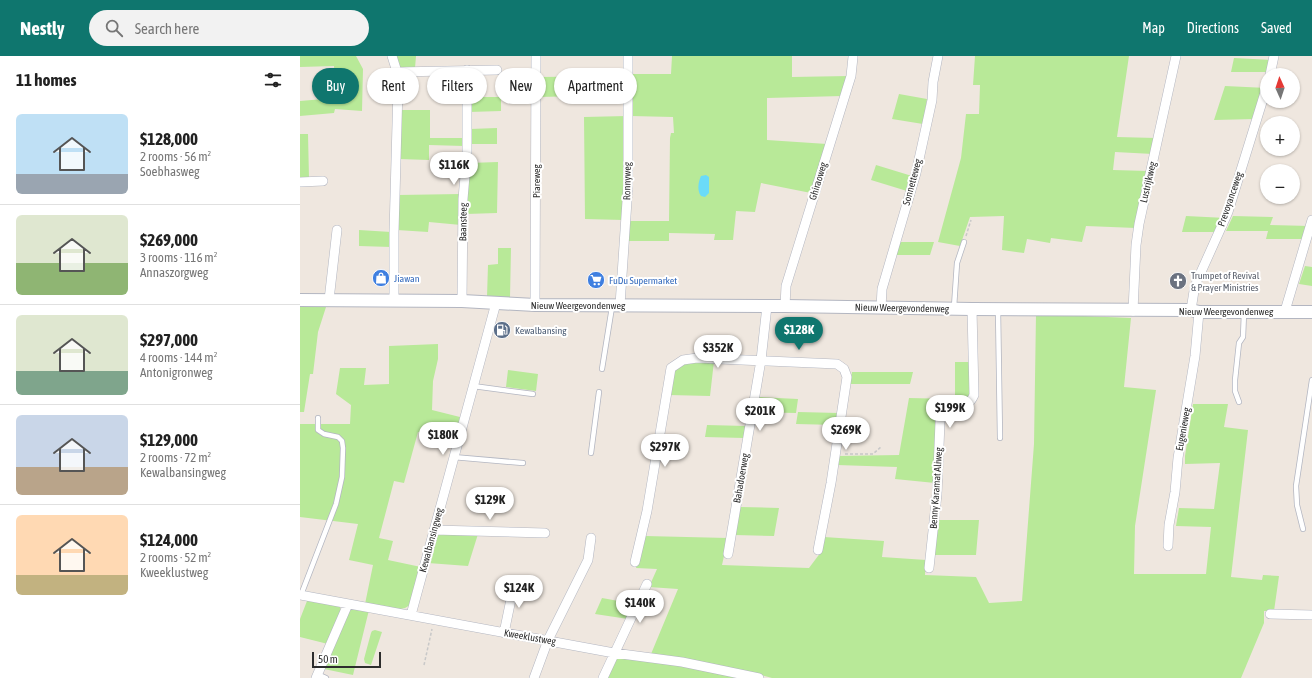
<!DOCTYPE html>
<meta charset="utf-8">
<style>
:root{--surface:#fff;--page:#f2f2f2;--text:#222;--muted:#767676;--line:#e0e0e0;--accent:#0f766e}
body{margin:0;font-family:"Asap Condensed",sans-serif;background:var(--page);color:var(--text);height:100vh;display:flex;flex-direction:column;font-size:15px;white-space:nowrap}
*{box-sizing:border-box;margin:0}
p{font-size:13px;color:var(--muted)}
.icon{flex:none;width:22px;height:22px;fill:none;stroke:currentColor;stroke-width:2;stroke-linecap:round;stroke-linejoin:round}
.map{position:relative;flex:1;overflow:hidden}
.sheet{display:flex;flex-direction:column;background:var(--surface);width:300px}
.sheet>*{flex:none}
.banner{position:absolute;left:12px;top:12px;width:380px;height:36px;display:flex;gap:8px}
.needle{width:26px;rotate:357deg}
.buttons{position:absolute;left:960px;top:12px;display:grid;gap:8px}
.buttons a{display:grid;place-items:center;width:40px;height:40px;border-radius:50%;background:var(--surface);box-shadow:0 1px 3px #0004;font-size:20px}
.scale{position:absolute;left:12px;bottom:10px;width:69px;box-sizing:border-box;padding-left:4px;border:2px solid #2d2d2d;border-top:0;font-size:11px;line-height:14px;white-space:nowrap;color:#2d2d2d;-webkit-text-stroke:3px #fff;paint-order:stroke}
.price{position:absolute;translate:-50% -34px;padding:0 9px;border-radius:14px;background:#fff;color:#222;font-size:13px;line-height:26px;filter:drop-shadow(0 1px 2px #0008)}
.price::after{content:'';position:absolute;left:50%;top:24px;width:12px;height:9px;margin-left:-6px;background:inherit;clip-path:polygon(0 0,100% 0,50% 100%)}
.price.current{background:var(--accent);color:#fff}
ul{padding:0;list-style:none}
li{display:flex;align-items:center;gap:12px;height:100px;padding:0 16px}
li+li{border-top:1px solid var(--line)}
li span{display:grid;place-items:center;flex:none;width:112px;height:80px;border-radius:6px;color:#555}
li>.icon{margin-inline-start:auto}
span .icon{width:48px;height:48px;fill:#fffc;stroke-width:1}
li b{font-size:17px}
h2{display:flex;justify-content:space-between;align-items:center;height:48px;padding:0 16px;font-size:17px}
.tag{padding:0 14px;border-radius:18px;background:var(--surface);box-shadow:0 1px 3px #0004;font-size:14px;line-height:36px}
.tag.current{background:var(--accent);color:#fff}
header{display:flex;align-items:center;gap:24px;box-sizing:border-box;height:56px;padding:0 20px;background:var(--accent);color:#fff}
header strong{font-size:19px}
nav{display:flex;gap:22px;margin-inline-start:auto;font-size:14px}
.search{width:280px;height:36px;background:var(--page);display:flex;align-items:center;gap:10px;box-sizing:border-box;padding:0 14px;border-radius:22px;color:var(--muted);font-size:15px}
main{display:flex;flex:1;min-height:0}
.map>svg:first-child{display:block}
.green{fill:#b8e998}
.water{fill:#6bdbf8}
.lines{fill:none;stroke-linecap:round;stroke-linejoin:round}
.lane-casing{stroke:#b3b6c1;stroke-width:6}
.street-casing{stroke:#b3b6c1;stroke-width:10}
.secondary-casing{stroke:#b3b6c1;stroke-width:14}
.path{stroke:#c8c8c8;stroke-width:1.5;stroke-dasharray:3 2;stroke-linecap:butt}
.lane{stroke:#fff;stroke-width:4.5}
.street{stroke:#fff;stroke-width:9}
.secondary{stroke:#fff;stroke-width:12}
.labels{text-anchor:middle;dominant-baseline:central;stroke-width:4;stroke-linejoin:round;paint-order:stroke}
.street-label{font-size:10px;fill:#2d2d2d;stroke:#fff}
.worship-label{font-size:10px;fill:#5b616d;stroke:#fff;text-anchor:start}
.shop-label{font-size:10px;fill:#366cbe;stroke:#fff;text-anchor:start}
.service-label{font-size:10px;fill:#4e5e75;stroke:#fff;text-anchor:start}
</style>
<header>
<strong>Nestly</strong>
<div class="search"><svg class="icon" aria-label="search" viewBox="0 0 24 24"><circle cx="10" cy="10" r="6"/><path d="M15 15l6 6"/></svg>Search here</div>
<nav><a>Map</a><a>Directions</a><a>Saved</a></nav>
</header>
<main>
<section class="sheet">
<h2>11 homes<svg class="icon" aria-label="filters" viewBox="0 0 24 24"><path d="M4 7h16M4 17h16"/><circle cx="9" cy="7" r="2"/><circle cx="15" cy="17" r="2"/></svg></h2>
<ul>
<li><span style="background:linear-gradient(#bfe0f5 75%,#9aa5b1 0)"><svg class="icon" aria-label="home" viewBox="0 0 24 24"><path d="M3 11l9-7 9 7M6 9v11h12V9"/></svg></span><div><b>$128,000</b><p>2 rooms · 56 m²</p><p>Soebhasweg</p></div></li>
<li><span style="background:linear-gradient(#dfe7d0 60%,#8fb573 0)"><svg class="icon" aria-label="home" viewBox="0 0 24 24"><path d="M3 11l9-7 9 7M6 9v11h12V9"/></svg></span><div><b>$269,000</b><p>3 rooms · 116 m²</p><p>Annaszorgweg</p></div></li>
<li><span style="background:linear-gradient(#dfe7d0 70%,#7fa58c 0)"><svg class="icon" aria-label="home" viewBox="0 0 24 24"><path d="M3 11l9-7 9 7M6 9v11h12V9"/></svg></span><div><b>$297,000</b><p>4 rooms · 144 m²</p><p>Antonigronweg</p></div></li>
<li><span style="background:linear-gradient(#c9d6e8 65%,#b9a48a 0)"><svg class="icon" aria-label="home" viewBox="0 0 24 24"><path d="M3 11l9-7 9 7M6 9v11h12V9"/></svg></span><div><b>$129,000</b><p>2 rooms · 72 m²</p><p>Kewalbansingweg</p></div></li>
<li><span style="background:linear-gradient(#ffd9b3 75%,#c2b280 0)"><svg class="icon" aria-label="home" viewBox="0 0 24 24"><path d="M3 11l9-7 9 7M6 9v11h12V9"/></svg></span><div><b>$124,000</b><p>2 rooms · 52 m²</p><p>Kweeklustweg</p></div></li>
</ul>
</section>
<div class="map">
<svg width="1012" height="622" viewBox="0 0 1012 622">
<rect width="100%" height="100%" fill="#efe7df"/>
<path class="green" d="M0,0H56L63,13L62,55L35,53L34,57L0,60V45L35,42L34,10L0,11Z
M94,0H116L115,12L101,13Z
M372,0H492V21L549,20L542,40L467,42V84L527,88L511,137L461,127L455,156L436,155L433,184H414L415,178L369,177V185H327L329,165H369L370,82L371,77H374L373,61L331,60V18H371Z
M675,0H829L817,81L856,82L853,98L815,96L813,114L848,115L836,172L786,170L782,186L751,182L750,187L727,183L724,197L702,194L704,160L670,161L660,190L638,186L661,102L666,58H679L680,29H673Z
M934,2L973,4L970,16H931Z
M130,18L163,19L165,38H131Z
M325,20L324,39L239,41V21Z
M925,30L967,32L955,63L914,64Z
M599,38L627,43L623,68L592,63Z
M170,41H201V55L169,56Z
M100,54H130V82H164V90L129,89V104L99,103Z
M327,60L323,164L285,163L284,61Z
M197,72V88H170V73Z
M0,78H8L9,122L0,123Z
M198,106L197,157L166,158L169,107Z
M576,109L612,120L607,135L571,124Z
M161,138V169L129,166L128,176L97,174L98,139Z
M886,160L926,162L920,176H882Z
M933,160L973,161L970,169L1010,170L1006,183H966L968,175H926Z
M59,174L91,176V191L59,190Z
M599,186H634L630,199H595Z
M198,192H211L210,242L187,241L188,209L198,208Z
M1005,210L1012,211V230L999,228Z
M0,251H26L18,276L13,318H10L4,356H0Z
M736,258L831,262L824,331L856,334L835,470L834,518H906L911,471L876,470L879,452L914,453L920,407L885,408V400L893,348H928L924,371L948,374L931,521L962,524L963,519L979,520L974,555H964V567L941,622H472L454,617L351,598L378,533L349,531L357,513L336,512L345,480L428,482L422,509L509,512L521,496L524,481L584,485L582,501L626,504L625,519L676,521L689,547L722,545L734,388Z
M138,288V303L133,325L132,354L160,361L154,385L118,376L104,427L94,425L79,482L93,485L88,504L121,511L110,549L105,552L100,553L65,548L73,509L49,504L58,468L0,461V368H50L51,349L36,338L40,312H66L64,329L89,328V290Z
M414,305L410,340L369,339L375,315C382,303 402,305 414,305Z
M655,306H671L670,343L644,353L635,427L595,423L597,411L537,409L538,400L599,399L609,342L655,343Z
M208,314L238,318L236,335L206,331Z
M552,316H613L610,328H550Z
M459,341L498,343L496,357L457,356Z
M498,356L539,357L537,369L496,368Z
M407,369L446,370L444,382L405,381Z
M440,451L479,452L474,480L435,479Z
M636,464H679L676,499H633Z
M178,478L168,510L128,507L135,479Z
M302,542L335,548L328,563L295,558Z
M7,545C15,546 31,546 38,549C41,551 40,553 41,555L28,588L0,581V563Z
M51,553L69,554L53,619L24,613L49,554Z
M75,574L82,576L71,609L65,607L64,603L71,577L72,575Z
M314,601L362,605L447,622H305Z"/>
<path class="water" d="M406,119L409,121V137L405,141L401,140C397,135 398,126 401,120Z"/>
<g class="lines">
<defs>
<path id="lane" d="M654,251L657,207L664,186
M698,253L700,382
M302,313L312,251
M173,330L233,338
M939,346L935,335V324L939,287L943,281L944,257
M291,397L299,336
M153,401L223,407
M1003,473L997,449L996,430L1012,324
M1,539L36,448L42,421L43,392L42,385L38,381L24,378L18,374V362
M17,618L26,622"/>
<path id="street" d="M92,0L97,16L98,32L94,176V245
M97,16L197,14
M970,19L974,0
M0,126L23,125
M29,244L37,174
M162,245L163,143L167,96V14
M235,249L236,0
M320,249L328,130V0
M485,250L486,230L551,20L553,1
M581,252L582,233L616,117L632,44L633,26L638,0
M891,254L894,235L897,225L928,156L967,30
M833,255L836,189L839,168L876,0
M985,255L1012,164
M134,474L245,477
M868,490L869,469L875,436L878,402L895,300L899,256
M428,498L461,304L467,250
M335,506L347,455L371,312L383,304L397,302L537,308L544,313L547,321L531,427L518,494
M629,512L637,438L640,366C647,341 665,360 674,339L672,253
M0,539L314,597L382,606L459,622
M970,558L1012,559
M111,559L196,247
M204,577L215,524
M16,622L48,548
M234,622L248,584L288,504L291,482
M303,622L347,528"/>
<path id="secondary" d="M0,244L162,245L235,249L485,250L672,253L891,254L899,256H1012"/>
</defs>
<use href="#lane" class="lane-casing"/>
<use href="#street" class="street-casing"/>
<use href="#secondary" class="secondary-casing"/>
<path class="path" d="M666,180L671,164
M545,398H573L582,390
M124,609L132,573"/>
<use href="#lane" class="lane"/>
<use href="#street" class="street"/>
<use href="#secondary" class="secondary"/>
</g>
<defs>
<symbol id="shop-disc" viewBox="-11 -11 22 22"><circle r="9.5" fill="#3f7fe0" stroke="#fff"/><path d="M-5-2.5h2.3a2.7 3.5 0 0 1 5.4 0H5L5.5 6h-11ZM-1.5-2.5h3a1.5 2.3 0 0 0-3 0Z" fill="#fff"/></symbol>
<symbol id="supermarket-disc" viewBox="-11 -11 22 22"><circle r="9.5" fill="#3f7fe0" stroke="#fff"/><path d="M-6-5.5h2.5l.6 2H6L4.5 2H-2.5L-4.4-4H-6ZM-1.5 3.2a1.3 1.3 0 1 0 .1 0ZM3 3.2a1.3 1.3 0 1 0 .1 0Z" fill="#fff"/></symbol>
<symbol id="church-disc" viewBox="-11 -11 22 22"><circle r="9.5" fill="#6b7280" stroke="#fff"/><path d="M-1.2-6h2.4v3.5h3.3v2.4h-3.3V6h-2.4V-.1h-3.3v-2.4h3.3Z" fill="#fff"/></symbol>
<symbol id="fuel-disc" viewBox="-11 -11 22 22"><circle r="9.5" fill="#5c6f8a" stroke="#fff"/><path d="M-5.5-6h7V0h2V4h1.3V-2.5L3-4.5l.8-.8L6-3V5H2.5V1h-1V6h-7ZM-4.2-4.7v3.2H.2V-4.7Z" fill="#fff"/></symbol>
</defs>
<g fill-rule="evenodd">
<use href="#shop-disc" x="71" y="212" width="20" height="20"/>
<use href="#supermarket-disc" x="286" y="214" width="20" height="20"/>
<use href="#church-disc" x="868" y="215" width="20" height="20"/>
<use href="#fuel-disc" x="192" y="264" width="20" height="20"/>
</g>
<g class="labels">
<g class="street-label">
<text transform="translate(236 125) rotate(-90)">Piareweg</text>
<text transform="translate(327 125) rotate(-89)">Ronnyweg</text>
<text transform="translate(518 125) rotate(-73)">Ghiraoweg</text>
<text transform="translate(612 126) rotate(-75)">Sonnetteweg</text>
<text transform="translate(848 126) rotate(-77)">Lustrijkweg</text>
<text transform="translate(930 143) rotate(-71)">Prevoyanceweg</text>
<text transform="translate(163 166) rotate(-89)">Baansteeg</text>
<text x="278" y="249">Nieuw Weergevondenweg</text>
<text transform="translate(602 252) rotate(1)">Nieuw Weergevondenweg</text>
<text x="926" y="255">Nieuw Weergevondenweg</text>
<text transform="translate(883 373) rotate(-80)">Eugenieweg</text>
<text transform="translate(441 422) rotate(-80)">Bahadoerweg</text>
<text transform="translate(636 432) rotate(-86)">Benny Karamat Aliweg</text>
<text transform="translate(131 484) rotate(-75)">Kewalbansingweg</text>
<text transform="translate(230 581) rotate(10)">Kweeklustweg</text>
</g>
<g class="worship-label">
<text x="891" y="219">Trumpet of Revival<tspan x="891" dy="12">&amp; Prayer Ministries</tspan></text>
</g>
<g class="shop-label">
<text x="94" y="222">Jiawan</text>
<text x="309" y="224">FuDu Supermarket</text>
</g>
<g class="service-label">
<text x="215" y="274">Kewalbansing</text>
</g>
</g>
</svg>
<div class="buttons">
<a><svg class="needle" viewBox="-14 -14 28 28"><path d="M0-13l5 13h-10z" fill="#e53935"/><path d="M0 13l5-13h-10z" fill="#767676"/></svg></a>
<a>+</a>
<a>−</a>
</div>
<div class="scale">50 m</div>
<b class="price" style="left:154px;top:130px">$116K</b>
<b class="price current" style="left:499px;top:295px">$128K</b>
<b class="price" style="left:418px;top:313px">$352K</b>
<b class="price" style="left:650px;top:373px">$199K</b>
<b class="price" style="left:460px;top:376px">$201K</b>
<b class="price" style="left:546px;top:395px">$269K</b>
<b class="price" style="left:143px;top:400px">$180K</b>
<b class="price" style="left:365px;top:412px">$297K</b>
<b class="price" style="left:190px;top:465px">$129K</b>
<b class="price" style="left:219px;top:553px">$124K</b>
<b class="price" style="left:340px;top:568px">$140K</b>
<div class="banner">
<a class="tag current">Buy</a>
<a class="tag">Rent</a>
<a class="tag">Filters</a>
<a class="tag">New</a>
<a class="tag">Apartment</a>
</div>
</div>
</main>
